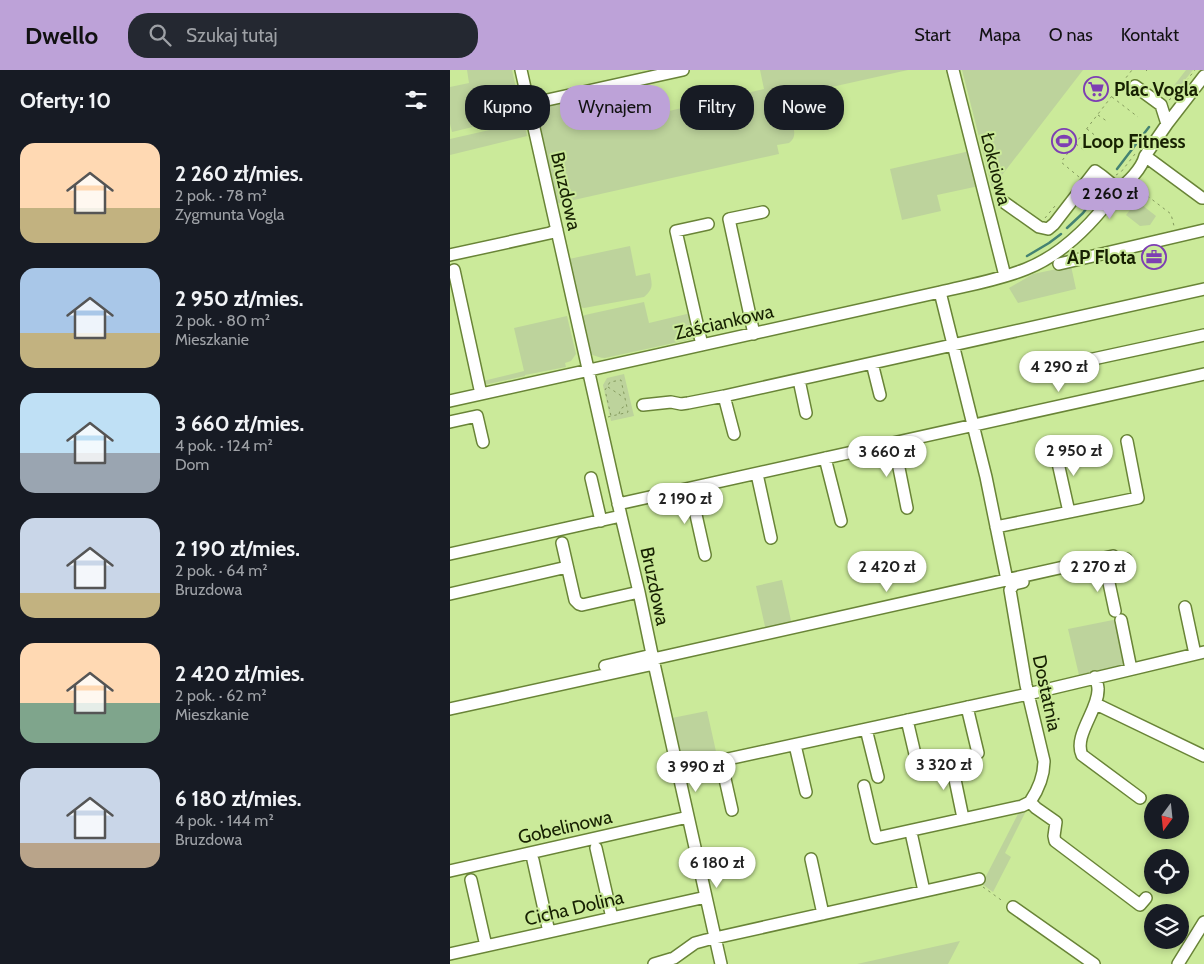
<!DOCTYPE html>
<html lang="pl">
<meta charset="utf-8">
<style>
:root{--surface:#171b24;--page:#242831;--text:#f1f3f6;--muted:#9ea1a6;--accent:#bda2d8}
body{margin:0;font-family:Cabin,sans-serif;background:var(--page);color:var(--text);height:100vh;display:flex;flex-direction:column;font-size:19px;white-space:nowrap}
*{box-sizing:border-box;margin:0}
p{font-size:16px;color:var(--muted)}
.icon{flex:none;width:28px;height:28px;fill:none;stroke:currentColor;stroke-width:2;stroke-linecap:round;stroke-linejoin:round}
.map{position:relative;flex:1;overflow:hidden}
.details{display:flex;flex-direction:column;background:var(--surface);width:450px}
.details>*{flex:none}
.hud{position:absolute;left:15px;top:15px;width:475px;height:45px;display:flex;gap:10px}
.needle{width:32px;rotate:195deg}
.fabs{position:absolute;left:694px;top:724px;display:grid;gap:10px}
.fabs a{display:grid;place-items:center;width:45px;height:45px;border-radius:50%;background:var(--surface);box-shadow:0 2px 8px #0003;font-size:25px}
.price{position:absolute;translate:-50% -42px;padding:0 11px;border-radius:18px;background:#fff;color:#222;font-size:16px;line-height:32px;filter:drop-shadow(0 1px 2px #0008)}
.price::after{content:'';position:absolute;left:50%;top:30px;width:15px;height:11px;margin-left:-8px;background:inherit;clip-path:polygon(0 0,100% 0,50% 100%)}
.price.selected{background:var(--accent);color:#111}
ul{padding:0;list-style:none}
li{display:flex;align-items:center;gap:15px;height:125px;padding:0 20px}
li span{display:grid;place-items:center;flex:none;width:140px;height:100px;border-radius:15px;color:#555}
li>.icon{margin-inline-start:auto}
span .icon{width:60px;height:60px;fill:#fffc;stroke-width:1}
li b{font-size:21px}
h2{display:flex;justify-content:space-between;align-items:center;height:60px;padding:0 20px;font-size:21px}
.pill{padding:0 18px;border-radius:20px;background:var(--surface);box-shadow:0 2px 8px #0003;font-size:18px;line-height:45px}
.pill.selected{background:var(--accent);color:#111}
header{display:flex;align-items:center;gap:30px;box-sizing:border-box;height:70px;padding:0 25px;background:var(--accent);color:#111}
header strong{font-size:24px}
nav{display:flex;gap:28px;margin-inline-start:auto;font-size:18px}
.search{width:350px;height:45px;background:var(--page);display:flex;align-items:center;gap:12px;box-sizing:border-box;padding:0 18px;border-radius:20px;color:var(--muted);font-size:19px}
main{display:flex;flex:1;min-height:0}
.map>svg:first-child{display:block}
.green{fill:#bdd39c}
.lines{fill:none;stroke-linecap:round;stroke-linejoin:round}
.stream{stroke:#448272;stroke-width:2.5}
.minor-casing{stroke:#698437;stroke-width:14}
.path{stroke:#849a5e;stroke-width:1;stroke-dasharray:2.5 4;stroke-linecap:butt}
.minor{stroke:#fff;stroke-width:11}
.labels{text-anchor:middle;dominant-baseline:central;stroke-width:4;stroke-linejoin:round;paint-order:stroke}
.poi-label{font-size:19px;font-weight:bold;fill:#172102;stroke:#cbea9a;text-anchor:start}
.street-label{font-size:19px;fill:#172102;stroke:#cbea9a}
</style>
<header>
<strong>Dwello</strong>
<div class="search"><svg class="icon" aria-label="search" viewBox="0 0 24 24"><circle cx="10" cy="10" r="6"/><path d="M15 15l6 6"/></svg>Szukaj tutaj</div>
<nav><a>Start</a><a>Mapa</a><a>O nas</a><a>Kontakt</a></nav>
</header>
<main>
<section class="details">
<h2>Oferty: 10<svg class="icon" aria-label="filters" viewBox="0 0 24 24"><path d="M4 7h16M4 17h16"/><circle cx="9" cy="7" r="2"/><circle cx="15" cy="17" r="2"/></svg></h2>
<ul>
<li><span style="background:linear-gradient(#ffd9b3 65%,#c2b280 0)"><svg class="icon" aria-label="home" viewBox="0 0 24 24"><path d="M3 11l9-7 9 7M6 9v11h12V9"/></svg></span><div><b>2 260 zł/mies.</b><p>2 pok. · 78 m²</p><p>Zygmunta Vogla</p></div></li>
<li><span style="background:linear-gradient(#a9c7e8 65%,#c2b280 0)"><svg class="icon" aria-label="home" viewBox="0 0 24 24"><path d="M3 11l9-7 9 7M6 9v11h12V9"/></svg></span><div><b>2 950 zł/mies.</b><p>2 pok. · 80 m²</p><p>Mieszkanie</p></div></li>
<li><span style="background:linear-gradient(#bfe0f5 60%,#9aa5b1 0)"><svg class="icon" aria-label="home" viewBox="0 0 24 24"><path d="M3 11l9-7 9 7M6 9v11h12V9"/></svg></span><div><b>3 660 zł/mies.</b><p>4 pok. · 124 m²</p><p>Dom</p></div></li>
<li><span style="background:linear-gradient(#c9d6e8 75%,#c2b280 0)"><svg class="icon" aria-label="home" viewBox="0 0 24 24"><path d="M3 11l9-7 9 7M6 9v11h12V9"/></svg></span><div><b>2 190 zł/mies.</b><p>2 pok. · 64 m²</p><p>Bruzdowa</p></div></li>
<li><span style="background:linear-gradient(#ffd9b3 60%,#7fa58c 0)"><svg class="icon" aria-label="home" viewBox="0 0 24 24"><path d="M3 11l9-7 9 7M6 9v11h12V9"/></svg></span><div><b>2 420 zł/mies.</b><p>2 pok. · 62 m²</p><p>Mieszkanie</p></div></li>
<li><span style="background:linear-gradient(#c9d6e8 75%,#b9a48a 0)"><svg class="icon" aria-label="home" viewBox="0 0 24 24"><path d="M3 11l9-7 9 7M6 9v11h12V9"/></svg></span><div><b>6 180 zł/mies.</b><p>4 pok. · 144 m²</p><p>Bruzdowa</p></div></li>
</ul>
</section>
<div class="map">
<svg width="754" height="894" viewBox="0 0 754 894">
<rect width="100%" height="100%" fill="#cbea9a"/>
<path class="green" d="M17,0H62L72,45L2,62L0,54V17L19,13Z
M310,0H458L377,18L382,44L342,54C345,61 346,68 339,73L327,75L329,84L106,134L93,69H91L84,36L146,23L154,56L314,19Z
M512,0H633L542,118Z
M736,0H743L722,26L718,28L715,27Z
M74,52L77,66L0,85V69Z
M520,81L529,116L487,125L491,141L452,150L440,99Z
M687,131L706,146L700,155L690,156L676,145Z
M180,176L186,206L200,203C202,215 204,218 194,227L134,238L130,237L119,189Z
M621,196L626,219L568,233L559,218L583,204Z
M194,232L199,253L241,243L247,268L155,288C150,288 146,286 140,284L132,247L135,245Z
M117,246L126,284L121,291L115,293L116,297L75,305V306L34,315L33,311L74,301L64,258Z
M174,304L184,346L161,351L153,315L157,308Z
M332,510L342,555L316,561L306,516Z
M668,549L678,594L629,605L618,559Z
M257,641L267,686L232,694L222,648Z
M577,739L555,783L561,787L543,822L532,814L570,740Z
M510,871L498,894H407L501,873Z"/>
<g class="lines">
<path class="stream" d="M667,99L699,57
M617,158L633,143L647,124
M577,186L599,173L611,164"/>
<defs>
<path id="minor" d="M71,0L171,446L189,522L203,589L271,894
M503,0L555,206
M685,16L711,35L717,54
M79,34L233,0
M695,86L752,128H754
M555,133L589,157L598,159L604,154L645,101L652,106L668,119
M0,185L100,163L107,160
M609,194L754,160
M4,200L31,324
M490,222L536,407L557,510
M304,264L279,149L313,142
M252,275L226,161L258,154
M422,293L430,325
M620,294L754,265
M349,310L356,343
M274,326L284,364
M0,331L490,222C519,215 549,210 576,199C614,184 644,152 668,119C678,113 692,98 695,86L717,54L754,6
M193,335L221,332L231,334L238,333L274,326L754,219
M0,352L27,346L33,372
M444,373L457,438
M606,384L619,442
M375,388L391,451
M307,404L321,468
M141,408L151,451
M240,418L255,485
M168,434L754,304
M546,457L688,428L677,371
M112,473L125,530L129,534L132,535L189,522
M0,484L171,446
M655,494L676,489L677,495
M655,494L665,541
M573,512L564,514L560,520L576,615L594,691C594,706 588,720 580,732
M0,524L117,497
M735,537L745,584
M671,550L681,599
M203,589L663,486
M155,596L202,585
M645,607C646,610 648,615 648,619C649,639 623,666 632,685L690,728
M646,634L754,686
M517,637L528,683
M0,639L204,594
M457,650L468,697
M416,659L428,707
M345,675L356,722
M271,691L282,740
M502,695L513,748
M227,700L578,624L754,582
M414,716L426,768L572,736L580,732
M580,732L586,738L606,752L604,766L605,771L690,835L696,828
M462,767L474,821
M146,778L162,848
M361,789L373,844
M83,790L99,862
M0,801L238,747
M21,810L36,876
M563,837L644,894
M0,884L256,827
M204,894L224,888L245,873L256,870L529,809
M728,894L754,852"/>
</defs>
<use href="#minor" class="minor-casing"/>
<path class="path" d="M696,0L697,1
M662,27L688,47
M719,30L724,26L745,0
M648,45L658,52
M637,59L647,67
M626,74L635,81
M666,105L671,102L685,84
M629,107L611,92L682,0
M687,118L721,144L724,156
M687,132L693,124
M595,148L605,136
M158,317L173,327
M169,344C170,339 172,337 176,336
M158,347C165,345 172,344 178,342L171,310L160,312L155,320L161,346
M533,817L554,832"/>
<use href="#minor" class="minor"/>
</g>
<defs>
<symbol id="supermarket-ring" viewBox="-11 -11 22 22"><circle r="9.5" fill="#cbea9a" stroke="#7d3eb3" stroke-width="1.5"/><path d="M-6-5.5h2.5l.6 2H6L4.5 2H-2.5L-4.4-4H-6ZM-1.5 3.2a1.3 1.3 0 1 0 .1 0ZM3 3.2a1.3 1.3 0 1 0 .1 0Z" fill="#7d3eb3"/></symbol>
<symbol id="stadium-ring" viewBox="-11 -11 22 22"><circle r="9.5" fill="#cbea9a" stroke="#7d3eb3" stroke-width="1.5"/><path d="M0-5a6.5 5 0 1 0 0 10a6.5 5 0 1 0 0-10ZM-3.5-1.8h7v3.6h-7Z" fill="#7d3eb3"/></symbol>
<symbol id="office-ring" viewBox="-11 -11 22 22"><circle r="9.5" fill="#cbea9a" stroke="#7d3eb3" stroke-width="1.5"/><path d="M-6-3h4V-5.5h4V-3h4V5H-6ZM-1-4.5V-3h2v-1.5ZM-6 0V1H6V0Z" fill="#7d3eb3"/></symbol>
</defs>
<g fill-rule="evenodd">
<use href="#supermarket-ring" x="632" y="5" width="28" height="28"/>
<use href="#stadium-ring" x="600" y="57" width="28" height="28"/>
<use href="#office-ring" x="690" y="173" width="28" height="28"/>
</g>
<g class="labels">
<g class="poi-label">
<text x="664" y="19">Plac Vogla</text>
<text x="632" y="71">Loop Fitness</text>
<text x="686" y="187" text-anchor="end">AP Flota</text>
</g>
<g class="street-label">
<text transform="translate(546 99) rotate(76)">Łokciowa</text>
<text transform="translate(116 121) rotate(77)">Bruzdowa</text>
<text transform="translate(274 252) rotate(-13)">Zaściankowa</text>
<text transform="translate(205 516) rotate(78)">Bruzdowa</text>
<text transform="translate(597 623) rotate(78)">Dostatnia</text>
<text transform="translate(115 757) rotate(-13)">Gobelinowa</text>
<text transform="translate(124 838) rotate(-13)">Cicha Dolina</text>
</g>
</g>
</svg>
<div class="fabs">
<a><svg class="needle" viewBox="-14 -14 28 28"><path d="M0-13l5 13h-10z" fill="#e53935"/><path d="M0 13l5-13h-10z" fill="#9ea1a6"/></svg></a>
<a><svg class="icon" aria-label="locate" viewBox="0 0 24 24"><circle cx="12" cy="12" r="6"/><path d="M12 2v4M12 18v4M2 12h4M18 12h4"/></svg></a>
<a><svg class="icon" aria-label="layers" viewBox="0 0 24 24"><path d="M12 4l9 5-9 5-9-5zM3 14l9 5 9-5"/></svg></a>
</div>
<b class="price selected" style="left:660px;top:150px">2 260 zł</b>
<b class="price" style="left:609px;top:323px">4 290 zł</b>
<b class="price" style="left:624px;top:407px">2 950 zł</b>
<b class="price" style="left:437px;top:408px">3 660 zł</b>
<b class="price" style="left:235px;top:455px">2 190 zł</b>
<b class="price" style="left:437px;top:523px">2 420 zł</b>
<b class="price" style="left:648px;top:523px">2 270 zł</b>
<b class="price" style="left:494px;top:721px">3 320 zł</b>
<b class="price" style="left:246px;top:723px">3 990 zł</b>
<b class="price" style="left:267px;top:819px">6 180 zł</b>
<div class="hud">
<a class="pill">Kupno</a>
<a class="pill selected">Wynajem</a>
<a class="pill">Filtry</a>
<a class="pill">Nowe</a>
</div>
</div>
</main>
